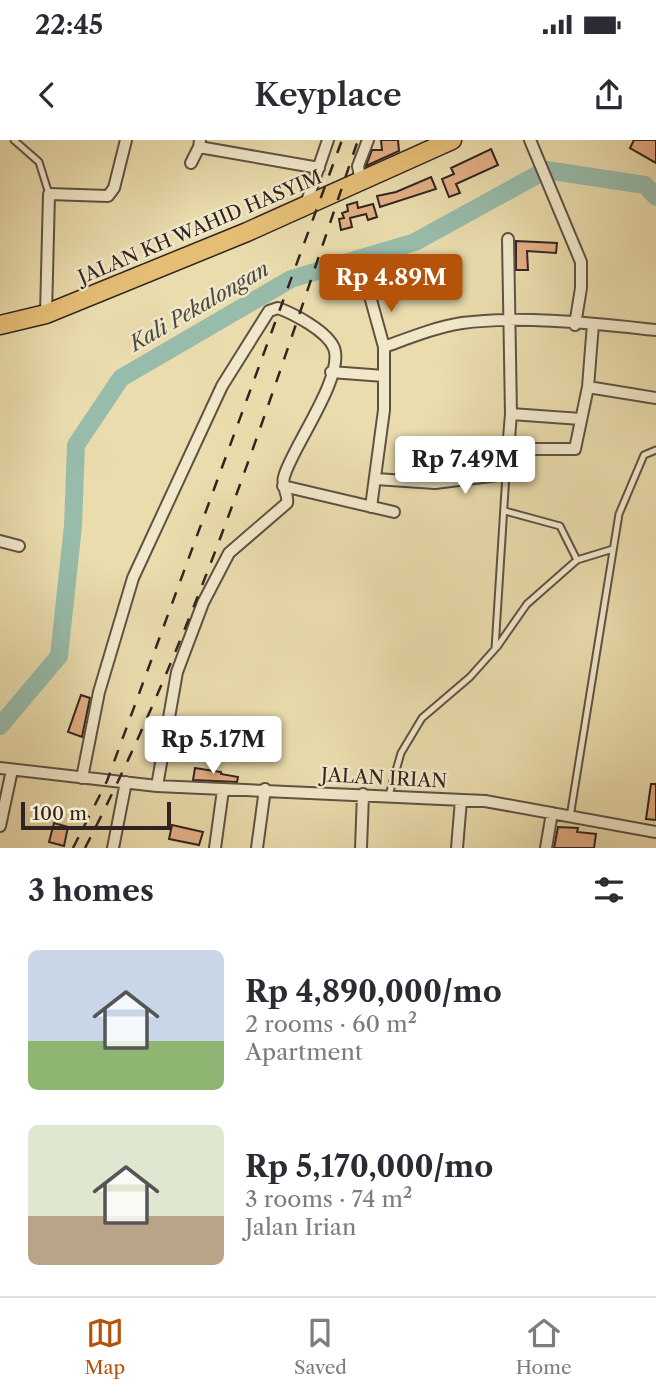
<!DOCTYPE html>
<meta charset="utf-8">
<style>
:root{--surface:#fff;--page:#f7f7f7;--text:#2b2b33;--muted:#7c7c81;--line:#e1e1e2;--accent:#b45309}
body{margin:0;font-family:"Libre Caslon Text",serif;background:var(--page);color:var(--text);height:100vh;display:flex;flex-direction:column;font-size:26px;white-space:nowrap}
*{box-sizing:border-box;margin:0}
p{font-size:23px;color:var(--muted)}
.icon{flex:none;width:38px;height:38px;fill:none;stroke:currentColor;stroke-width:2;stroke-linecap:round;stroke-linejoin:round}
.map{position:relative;height:708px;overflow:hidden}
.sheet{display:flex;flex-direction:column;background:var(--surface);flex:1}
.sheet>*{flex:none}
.scale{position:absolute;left:21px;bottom:18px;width:150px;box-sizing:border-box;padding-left:7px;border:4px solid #312420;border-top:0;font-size:19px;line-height:24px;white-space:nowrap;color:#312420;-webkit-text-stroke:5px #f1e8ca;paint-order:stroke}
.price{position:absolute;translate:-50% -60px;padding:0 16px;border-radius:7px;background:#fff;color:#222;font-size:23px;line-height:46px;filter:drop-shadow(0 2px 4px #0008)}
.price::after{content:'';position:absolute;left:50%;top:42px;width:21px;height:16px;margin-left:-10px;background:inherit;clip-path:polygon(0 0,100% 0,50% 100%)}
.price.on{background:var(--accent);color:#fff}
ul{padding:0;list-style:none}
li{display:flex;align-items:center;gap:21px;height:175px;padding:0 28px}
li span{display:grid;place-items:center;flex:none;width:196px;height:140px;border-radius:10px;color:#555}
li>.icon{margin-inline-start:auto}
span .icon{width:84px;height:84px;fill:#fffc;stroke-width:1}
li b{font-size:30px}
h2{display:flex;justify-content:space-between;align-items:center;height:84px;padding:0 28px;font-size:30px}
.status{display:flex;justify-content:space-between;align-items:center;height:49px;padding:0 35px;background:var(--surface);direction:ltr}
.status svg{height:19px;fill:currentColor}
header{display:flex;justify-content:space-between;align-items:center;height:91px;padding:0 28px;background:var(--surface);font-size:32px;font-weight:600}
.tab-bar{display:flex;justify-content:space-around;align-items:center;height:98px;border-top:2px solid var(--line);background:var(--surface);font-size:19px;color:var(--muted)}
.tab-bar a{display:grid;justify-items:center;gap:4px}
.tab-bar .on{color:var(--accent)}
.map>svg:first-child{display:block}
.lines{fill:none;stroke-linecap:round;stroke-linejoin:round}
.river{stroke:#98bcab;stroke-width:18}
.building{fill:#e4af85;stroke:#312420;stroke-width:2}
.lane-casing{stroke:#5f5243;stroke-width:9}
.street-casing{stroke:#5f5243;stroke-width:14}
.primary-casing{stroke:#312420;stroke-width:21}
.lane{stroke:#f1e8ca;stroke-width:5}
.street{stroke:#f1e8ca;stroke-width:10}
.primary{stroke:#e5be76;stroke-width:18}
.rail{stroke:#312420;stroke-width:2.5;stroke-dasharray:12 12;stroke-linecap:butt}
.labels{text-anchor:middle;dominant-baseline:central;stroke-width:5;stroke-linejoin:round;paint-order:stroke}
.street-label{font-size:19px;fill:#312420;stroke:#f1e8ca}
.water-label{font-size:21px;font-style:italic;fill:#4b4a43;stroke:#f1e8ca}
</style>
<div class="status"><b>22:45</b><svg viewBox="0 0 49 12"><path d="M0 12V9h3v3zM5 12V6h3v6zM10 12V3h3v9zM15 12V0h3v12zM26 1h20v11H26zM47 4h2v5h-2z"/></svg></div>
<header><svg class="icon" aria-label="back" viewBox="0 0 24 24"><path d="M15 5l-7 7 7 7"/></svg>Keyplace<svg class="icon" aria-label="share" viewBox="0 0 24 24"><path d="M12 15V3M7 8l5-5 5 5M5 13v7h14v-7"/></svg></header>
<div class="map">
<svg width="656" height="708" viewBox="0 0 656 708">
<rect width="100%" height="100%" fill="#eadcad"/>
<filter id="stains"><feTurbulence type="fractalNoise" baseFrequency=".00286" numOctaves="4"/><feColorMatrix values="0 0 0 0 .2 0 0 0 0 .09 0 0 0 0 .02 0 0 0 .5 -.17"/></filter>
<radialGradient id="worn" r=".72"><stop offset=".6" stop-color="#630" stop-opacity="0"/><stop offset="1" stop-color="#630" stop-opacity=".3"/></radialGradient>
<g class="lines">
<path class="river" d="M0,586L59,516L73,386L76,305L121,238L291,139L415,102L546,30L645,45L656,57"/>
</g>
<path class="building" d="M381,0H398L399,11L366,26L372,10H382Z
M634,0H656V23L630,8Z
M491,9L498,25L456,44L460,53L449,57L442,39L454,34L451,28Z
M431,37L436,49L380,67L377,56L396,52Z
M357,62L358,68L373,64L377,77L368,80L366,74L350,78L352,87L341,90L339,79L344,78L342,73L348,71L347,65Z
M516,101L557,103L556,113L527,111L528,130H516Z
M81,555L90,558L82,597L68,592Z
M195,628L221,632V634L238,637L237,642L193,640Z
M651,644H656V680L646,679Z
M54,683L68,687L64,706L49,702Z
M172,685L203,692L199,705L169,699Z
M558,687L578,688L577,692L596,694L594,708H554Z"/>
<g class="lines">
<defs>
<path id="lane" d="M14,0L39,22L49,54
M505,371L560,386L577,420
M497,507L527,464L577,420L613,409
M389,655L401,613L422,578L470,537L495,509L506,334
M570,677L619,374L644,315L656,310"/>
<path id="street" d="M200,0L199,7L319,28
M530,0L581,122V148L575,185
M191,23L199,7
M361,42L358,26L368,0
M305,67L328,0
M368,149L384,207
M46,174L49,54L108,56L114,48L126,0
M593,184L588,247L656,258
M331,232L384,236
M511,274L581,279
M509,309H575L588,247
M376,339L435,343L506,334L511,274L508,99
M283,346L394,372
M371,367L384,270V207C409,198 436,187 462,183C520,175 597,184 656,190
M0,401L19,406
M0,628L157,646L485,661L656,692
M82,638L99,552L133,438L222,246L269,171L278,168C294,174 327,191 334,208C345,237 291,309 284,337C281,347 289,354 287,363L229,413L203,463L177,532L157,646
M0,686L12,630
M113,708L126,642
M215,708L223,650
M257,708L265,649
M361,708L363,654
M457,708L461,660
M546,708L552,673"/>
<path id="primary" d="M0,185L46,174L247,92L452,0"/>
</defs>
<use href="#lane" class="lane-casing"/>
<use href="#street" class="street-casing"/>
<use href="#primary" class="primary-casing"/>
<use href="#lane" class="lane"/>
<use href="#street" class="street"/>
<use href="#primary" class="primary"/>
<path class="rail" d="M73,708L107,641L342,0
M85,708C201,483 277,239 358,0"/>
</g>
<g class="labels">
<g class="street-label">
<text transform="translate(200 87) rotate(-23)">JALAN KH WAHID HASYIM</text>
<text transform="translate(384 638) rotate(3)">JALAN IRIAN</text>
</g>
<g class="water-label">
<text transform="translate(199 166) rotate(-30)">Kali Pekalongan</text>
</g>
</g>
<rect width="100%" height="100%" filter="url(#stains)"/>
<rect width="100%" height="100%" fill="url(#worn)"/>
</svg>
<div class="scale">100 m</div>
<b class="price on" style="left:391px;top:174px">Rp 4.89M</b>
<b class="price" style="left:465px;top:356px">Rp 7.49M</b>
<b class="price" style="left:213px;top:636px">Rp 5.17M</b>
</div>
<section class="sheet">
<h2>3 homes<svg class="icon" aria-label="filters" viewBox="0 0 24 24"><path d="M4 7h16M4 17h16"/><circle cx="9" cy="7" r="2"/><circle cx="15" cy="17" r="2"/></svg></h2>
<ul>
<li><span style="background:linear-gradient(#c9d6e8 65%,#8fb573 0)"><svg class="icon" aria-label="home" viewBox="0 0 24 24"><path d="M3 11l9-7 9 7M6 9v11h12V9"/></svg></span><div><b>Rp 4,890,000/mo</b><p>2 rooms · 60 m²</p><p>Apartment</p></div></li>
<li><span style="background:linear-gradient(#dfe7d0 65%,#b9a48a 0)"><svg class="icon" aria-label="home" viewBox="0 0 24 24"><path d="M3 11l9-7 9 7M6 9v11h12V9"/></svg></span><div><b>Rp 5,170,000/mo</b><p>3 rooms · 74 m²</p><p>Jalan Irian</p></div></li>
</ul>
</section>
<nav class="tab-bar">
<a class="on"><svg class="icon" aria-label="map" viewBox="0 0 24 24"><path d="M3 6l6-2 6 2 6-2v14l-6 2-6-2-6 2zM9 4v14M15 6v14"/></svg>Map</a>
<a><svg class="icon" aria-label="saved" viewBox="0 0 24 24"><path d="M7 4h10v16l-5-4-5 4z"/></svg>Saved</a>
<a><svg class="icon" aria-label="home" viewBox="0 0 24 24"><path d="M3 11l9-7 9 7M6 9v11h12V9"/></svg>Home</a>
</nav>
